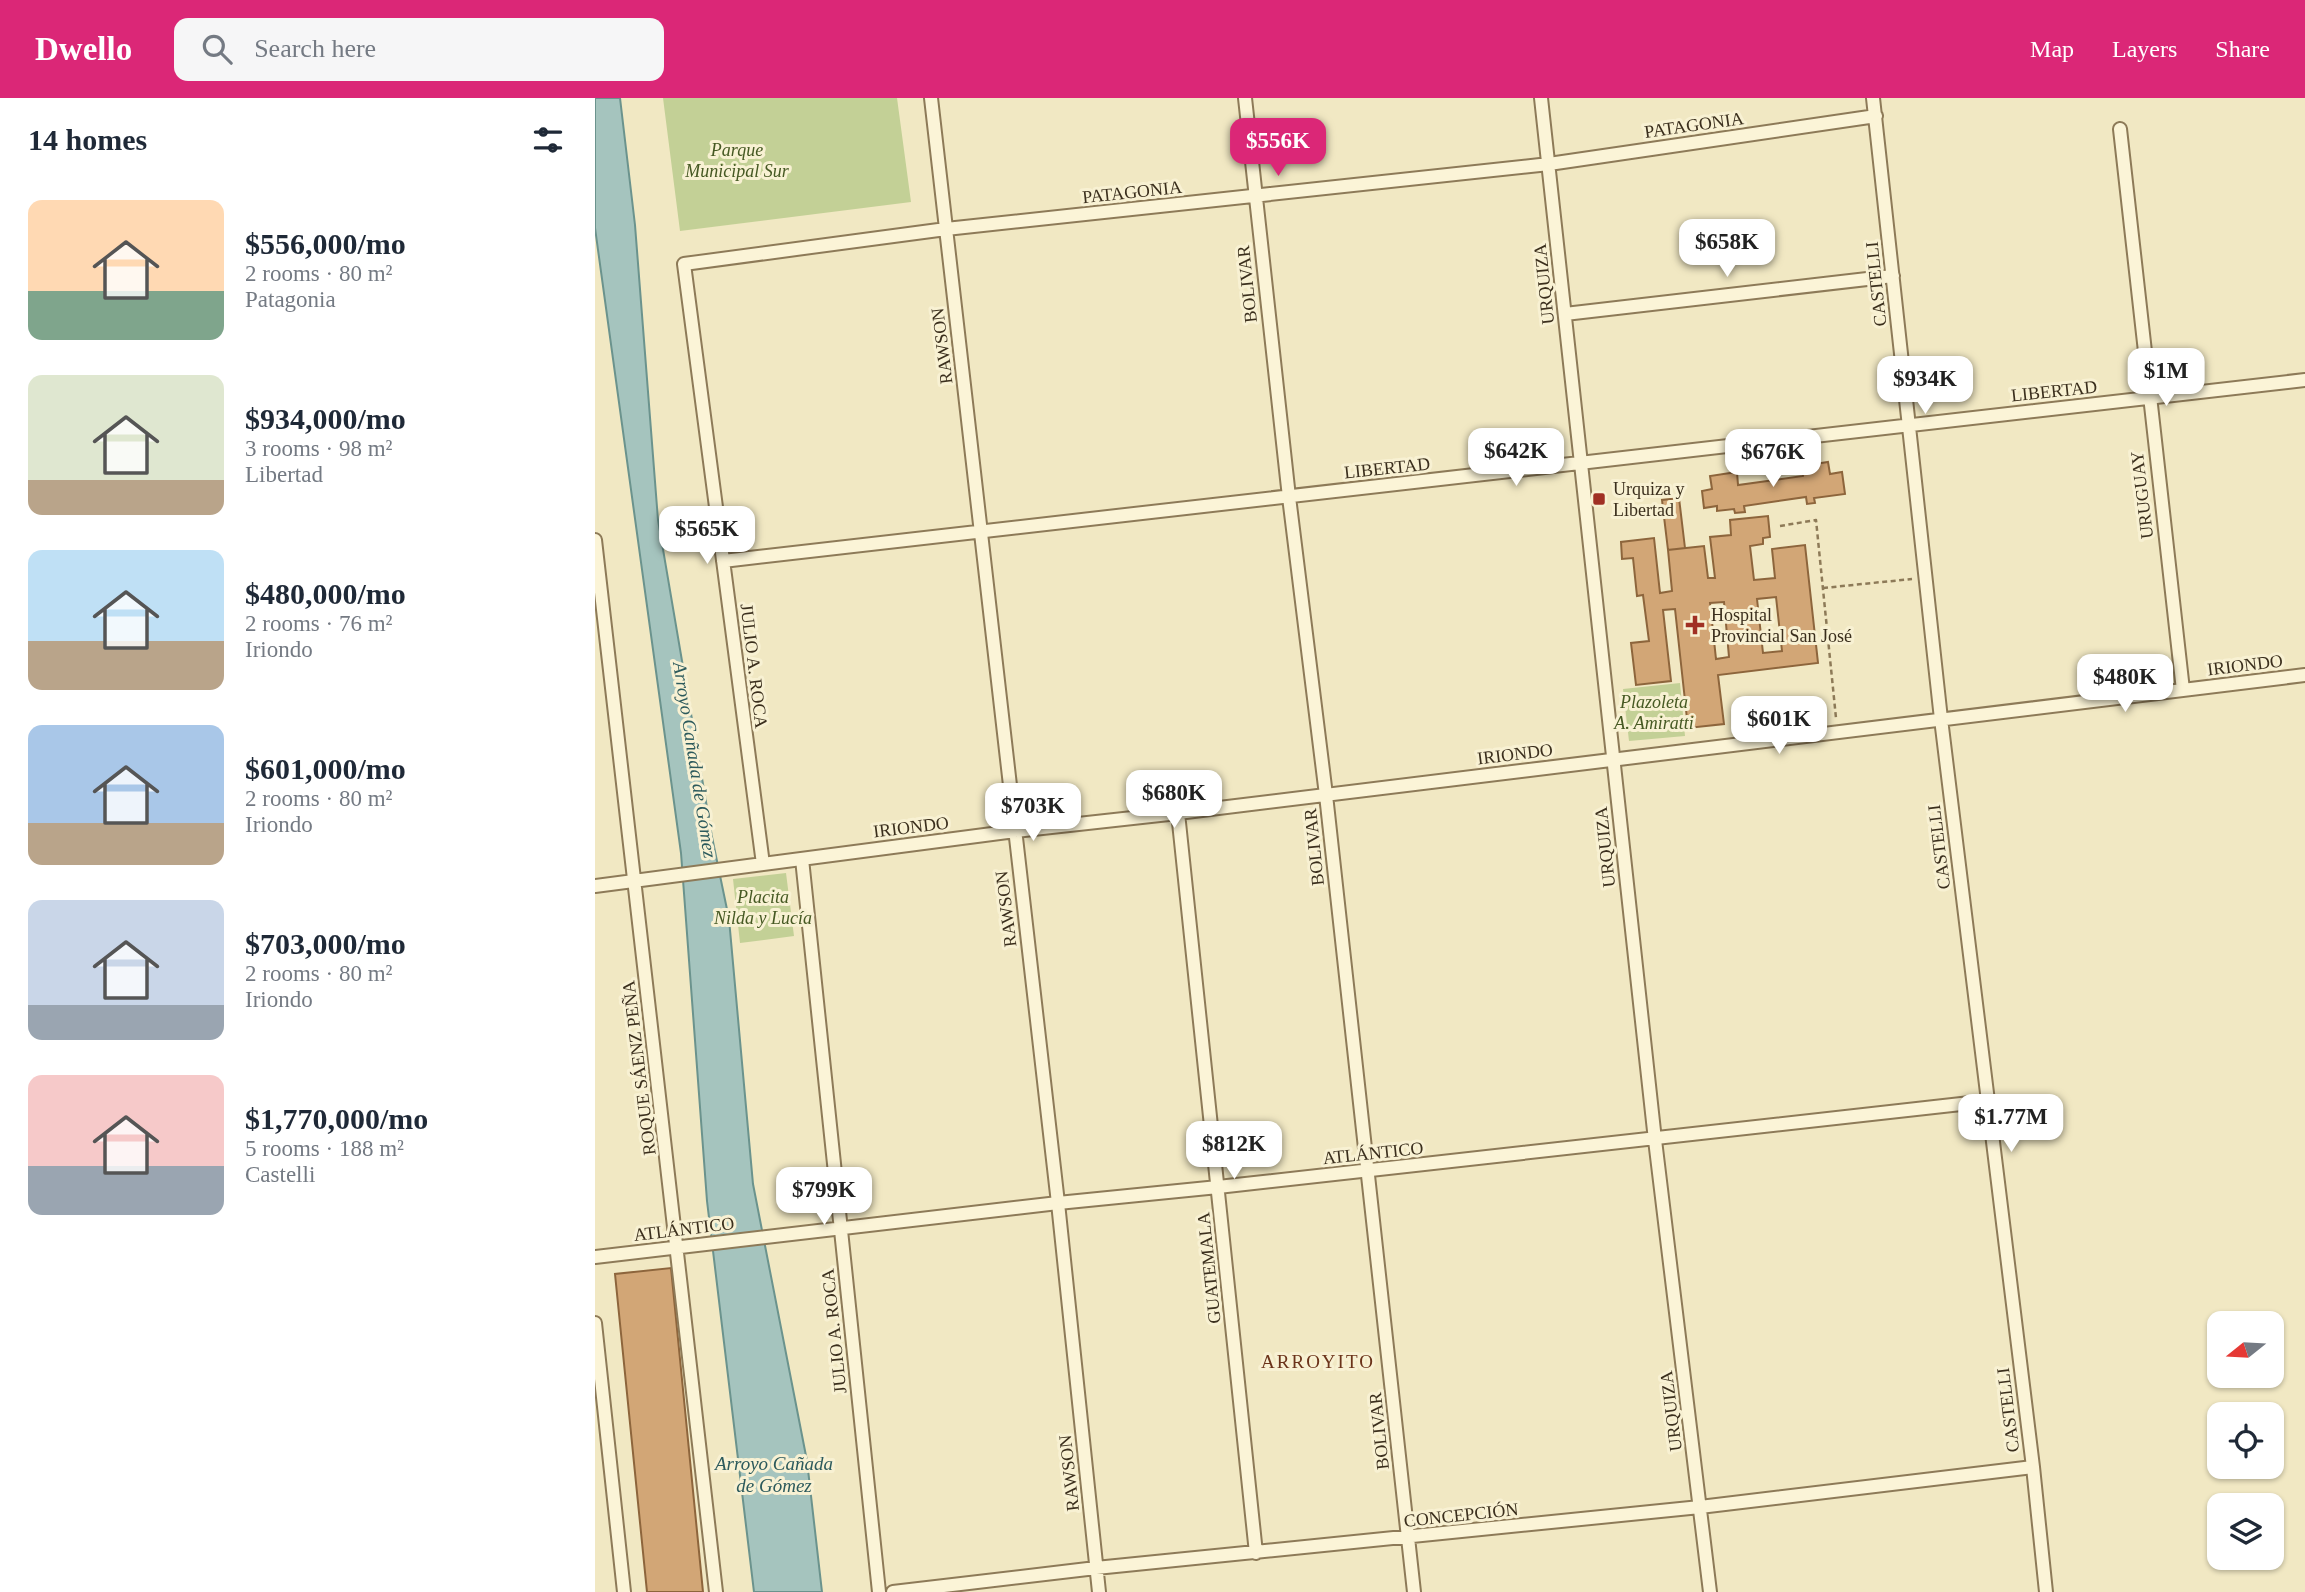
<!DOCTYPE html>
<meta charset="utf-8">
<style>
:root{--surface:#fff;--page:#f6f6f7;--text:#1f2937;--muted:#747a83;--accent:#db2777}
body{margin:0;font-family:Georgia,serif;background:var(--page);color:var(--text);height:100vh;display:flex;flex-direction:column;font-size:26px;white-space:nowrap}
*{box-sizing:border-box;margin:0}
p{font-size:23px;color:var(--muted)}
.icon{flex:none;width:38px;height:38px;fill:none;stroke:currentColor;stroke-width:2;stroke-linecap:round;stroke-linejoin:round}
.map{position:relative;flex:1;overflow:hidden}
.details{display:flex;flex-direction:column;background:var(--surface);width:595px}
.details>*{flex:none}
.needle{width:46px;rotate:252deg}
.buttons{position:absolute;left:1612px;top:1213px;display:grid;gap:14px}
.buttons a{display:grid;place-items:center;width:77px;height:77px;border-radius:14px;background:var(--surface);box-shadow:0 2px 5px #0004;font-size:35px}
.price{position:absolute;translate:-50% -60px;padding:0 16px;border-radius:14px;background:#fff;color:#222;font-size:23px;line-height:46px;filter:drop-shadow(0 2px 4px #0008)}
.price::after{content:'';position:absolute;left:50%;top:42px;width:21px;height:16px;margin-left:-10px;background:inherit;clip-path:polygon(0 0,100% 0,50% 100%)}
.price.selected{background:var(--accent);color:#fff}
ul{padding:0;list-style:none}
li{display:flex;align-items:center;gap:21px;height:175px;padding:0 28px}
li span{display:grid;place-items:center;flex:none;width:196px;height:140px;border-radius:14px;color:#555}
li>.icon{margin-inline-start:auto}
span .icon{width:84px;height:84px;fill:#fffc;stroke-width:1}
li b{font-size:30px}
h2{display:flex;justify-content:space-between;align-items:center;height:84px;padding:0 28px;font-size:30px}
header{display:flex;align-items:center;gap:42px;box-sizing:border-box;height:98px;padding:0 35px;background:var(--accent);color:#fff}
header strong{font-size:33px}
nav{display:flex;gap:38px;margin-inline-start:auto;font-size:24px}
.search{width:490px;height:63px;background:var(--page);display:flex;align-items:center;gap:18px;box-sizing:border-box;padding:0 24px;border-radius:14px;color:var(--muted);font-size:26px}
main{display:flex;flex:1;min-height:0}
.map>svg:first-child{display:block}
.green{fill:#c3d096}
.water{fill:#a5c4be;stroke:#6b938d;stroke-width:2}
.building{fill:#d2a676;stroke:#8d653c;stroke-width:2;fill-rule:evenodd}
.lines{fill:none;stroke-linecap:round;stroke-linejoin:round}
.minor-casing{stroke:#8d7a58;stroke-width:16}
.path{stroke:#8d7a58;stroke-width:2.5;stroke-dasharray:5 3.5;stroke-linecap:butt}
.minor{stroke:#fbf4d7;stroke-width:12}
.poi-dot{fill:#a03024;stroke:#f8f1d3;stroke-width:2.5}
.labels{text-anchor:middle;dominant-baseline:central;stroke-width:6;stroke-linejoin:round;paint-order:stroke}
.street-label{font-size:18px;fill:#3b2f1d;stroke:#f8f1d3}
.park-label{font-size:18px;font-style:italic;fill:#465923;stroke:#f8f1d3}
.poi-label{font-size:18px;fill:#3b2f1d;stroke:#f8f1d3;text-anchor:start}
.water-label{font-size:19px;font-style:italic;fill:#2c5a5c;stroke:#f8f1d3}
.neighbourhood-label{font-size:19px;letter-spacing:2px;fill:#6b331a;stroke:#f8f1d3}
</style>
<header>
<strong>Dwello</strong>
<div class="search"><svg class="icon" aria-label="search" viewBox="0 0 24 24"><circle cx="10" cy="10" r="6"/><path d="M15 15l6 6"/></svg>Search here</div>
<nav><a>Map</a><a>Layers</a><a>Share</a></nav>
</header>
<main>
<section class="details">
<h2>14 homes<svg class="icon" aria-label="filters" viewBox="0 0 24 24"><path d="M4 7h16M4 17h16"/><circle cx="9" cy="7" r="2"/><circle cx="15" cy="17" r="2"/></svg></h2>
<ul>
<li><span style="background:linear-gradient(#ffd9b3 65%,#7fa58c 0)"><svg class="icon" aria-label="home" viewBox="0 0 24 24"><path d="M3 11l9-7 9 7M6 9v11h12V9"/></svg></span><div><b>$556,000/mo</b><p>2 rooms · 80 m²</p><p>Patagonia</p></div></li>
<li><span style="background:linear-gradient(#dfe7d0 75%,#b9a48a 0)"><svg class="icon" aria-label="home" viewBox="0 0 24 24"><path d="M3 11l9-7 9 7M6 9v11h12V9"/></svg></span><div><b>$934,000/mo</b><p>3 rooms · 98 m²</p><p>Libertad</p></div></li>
<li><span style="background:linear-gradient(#bfe0f5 65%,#b9a48a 0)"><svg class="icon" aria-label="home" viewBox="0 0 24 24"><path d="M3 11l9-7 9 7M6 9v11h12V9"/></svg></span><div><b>$480,000/mo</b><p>2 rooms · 76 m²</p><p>Iriondo</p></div></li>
<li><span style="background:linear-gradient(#a9c7e8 70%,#b9a48a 0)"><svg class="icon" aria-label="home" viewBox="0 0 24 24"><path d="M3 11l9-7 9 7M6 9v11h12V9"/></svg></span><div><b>$601,000/mo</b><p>2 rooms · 80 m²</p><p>Iriondo</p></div></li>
<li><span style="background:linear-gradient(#c9d6e8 75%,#9aa5b1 0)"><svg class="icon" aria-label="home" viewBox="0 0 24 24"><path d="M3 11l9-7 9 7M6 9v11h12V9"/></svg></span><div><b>$703,000/mo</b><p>2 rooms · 80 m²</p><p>Iriondo</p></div></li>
<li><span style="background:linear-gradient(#f6c9c9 65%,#9aa5b1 0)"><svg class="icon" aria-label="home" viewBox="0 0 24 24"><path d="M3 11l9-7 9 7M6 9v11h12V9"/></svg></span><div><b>$1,770,000/mo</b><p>5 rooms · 188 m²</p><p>Castelli</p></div></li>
</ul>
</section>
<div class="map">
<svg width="1710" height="1494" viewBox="0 0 1710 1494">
<rect width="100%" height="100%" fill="#f1e8c3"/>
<path class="green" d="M68,0H302L316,104L85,133Z
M1085,585L1090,638L1034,643L1028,591Z
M191,775L199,838L145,845L138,781Z"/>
<path class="water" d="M0,0H25L40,127L63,422L117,739L134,821L158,1086L212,1363L227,1494H159L112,1103L86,755L0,130Z"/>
<path class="building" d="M1233,364L1235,376L1247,374L1250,396L1219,400L1220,405L1212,406L1211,399L1149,408L1150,414L1140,415L1139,411L1122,413V408L1109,410L1107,393L1117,391L1115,378L1142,374L1143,387L1208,378L1207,368Z
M1084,400L1090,450L1073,452L1067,402Z
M1173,418L1175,439L1168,440V446L1155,448L1159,482L1180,480L1177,451L1210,447L1223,565L1123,577L1129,626L1093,630L1080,511L1068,512L1076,583L1041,587L1036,545L1054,543L1048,497L1042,498L1038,460L1027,461L1026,444L1059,440L1065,495L1077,493L1073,452L1109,448L1113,480H1120L1115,439L1136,437L1135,422ZM1181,499L1187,553L1168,555L1162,501ZM1129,504L1134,559L1121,561L1115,505Z
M76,1170L108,1494H52L20,1176Z"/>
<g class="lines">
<defs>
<path id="minor" d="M336,0L463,1105L504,1494
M650,0L694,399L731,697L819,1494
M946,0L1060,1042L1115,1494
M1278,0L1346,621L1438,1369L1451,1494
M1525,31L1588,592
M970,216L1298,178
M0,442L121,1494
M128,463L1710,282
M583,715L661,1455
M207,761L284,1494
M168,766L89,166L351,131L954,66L1281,18
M0,788L420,733L583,715L1710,577
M0,1159L463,1105L623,1089L1393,1003
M0,1225L29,1494
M298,1494L501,1470L1105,1409L1438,1369"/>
</defs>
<use href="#minor" class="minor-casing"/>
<path class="path" d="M1185,428L1221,422L1241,620
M1228,490L1317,481"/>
<use href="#minor" class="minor"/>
</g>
<g class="poi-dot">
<rect x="997" y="394" width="14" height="14" rx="3.5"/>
<path d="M1096.5 516.5h7v7h7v7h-7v7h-7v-7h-7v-7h7z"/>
</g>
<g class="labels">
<g class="street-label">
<text transform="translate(1099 27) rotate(-8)">PATAGONIA</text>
<text transform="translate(537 94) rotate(-6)">PATAGONIA</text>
<text transform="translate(652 186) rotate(-96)">BOLIVAR</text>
<text transform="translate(949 186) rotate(-96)">URQUIZA</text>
<text transform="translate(1281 186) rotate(-96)">CASTELLI</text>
<text transform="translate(347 248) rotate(-97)">RAWSON</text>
<text transform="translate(1459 293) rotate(-6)">LIBERTAD</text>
<text transform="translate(792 370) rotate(-6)">LIBERTAD</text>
<text transform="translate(1547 397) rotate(-97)">URUGUAY</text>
<text transform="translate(1650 567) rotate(-7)">IRIONDO</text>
<text transform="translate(159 568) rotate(83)">JULIO A. ROCA</text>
<text transform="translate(920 656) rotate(-7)">IRIONDO</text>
<text transform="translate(316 729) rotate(-7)">IRIONDO</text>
<text transform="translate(719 749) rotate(-96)">BOLIVAR</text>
<text transform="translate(1010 749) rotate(-96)">URQUIZA</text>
<text transform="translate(1344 749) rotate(-97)">CASTELLI</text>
<text transform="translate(411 811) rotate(-97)">RAWSON</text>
<text transform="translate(44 970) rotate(-97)">ROQUE SÁENZ PEÑA</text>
<text transform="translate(778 1055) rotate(-6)">ATLÁNTICO</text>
<text transform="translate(89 1131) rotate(-7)">ATLÁNTICO</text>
<text transform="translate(614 1170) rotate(-96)">GUATEMALA</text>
<text transform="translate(239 1233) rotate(-96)">JULIO A. ROCA</text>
<text transform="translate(1413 1312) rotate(-97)">CASTELLI</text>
<text transform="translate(1076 1313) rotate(-97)">URQUIZA</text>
<text transform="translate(784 1333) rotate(-96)">BOLIVAR</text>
<text transform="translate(474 1375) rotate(-96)">RAWSON</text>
<text transform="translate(866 1417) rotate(-6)">CONCEPCIÓN</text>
</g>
<g class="park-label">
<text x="142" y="52">Parque<tspan x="142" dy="21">Municipal Sur</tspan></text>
<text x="1059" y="604">Plazoleta<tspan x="1059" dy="21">A. Amiratti</tspan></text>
<text x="168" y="799">Placita<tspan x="168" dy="21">Nilda y Lucía</tspan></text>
</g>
<g class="poi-label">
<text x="1018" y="391">Urquiza y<tspan x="1018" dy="21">Libertad</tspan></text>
<text x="1116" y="517">Hospital<tspan x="1116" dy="21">Provincial San José</tspan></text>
</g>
<g class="water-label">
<text transform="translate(100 662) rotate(81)">Arroyo Cañada de Gómez</text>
<text x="179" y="1365">Arroyo Cañada<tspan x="179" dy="22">de Gómez</tspan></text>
</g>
<g class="neighbourhood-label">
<text x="723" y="1263">ARROYITO</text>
</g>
</g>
</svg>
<div class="buttons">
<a><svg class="needle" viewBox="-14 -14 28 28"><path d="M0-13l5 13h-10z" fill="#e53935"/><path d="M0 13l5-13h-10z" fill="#747a83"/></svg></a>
<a><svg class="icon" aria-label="locate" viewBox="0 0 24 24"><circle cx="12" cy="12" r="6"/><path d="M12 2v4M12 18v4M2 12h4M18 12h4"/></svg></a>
<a><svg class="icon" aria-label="layers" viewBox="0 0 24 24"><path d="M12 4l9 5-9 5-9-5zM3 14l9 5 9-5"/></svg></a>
</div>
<b class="price selected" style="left:683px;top:80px">$556K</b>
<b class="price" style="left:1132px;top:181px">$658K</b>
<b class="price" style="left:1571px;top:310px">$1M</b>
<b class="price" style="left:1330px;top:318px">$934K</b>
<b class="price" style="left:921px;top:390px">$642K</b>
<b class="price" style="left:1178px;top:391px">$676K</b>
<b class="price" style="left:112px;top:468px">$565K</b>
<b class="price" style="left:1530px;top:616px">$480K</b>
<b class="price" style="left:1184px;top:658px">$601K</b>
<b class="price" style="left:579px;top:732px">$680K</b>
<b class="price" style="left:438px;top:745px">$703K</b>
<b class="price" style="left:1416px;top:1056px">$1.77M</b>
<b class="price" style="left:639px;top:1083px">$812K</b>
<b class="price" style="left:229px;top:1129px">$799K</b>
</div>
</main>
